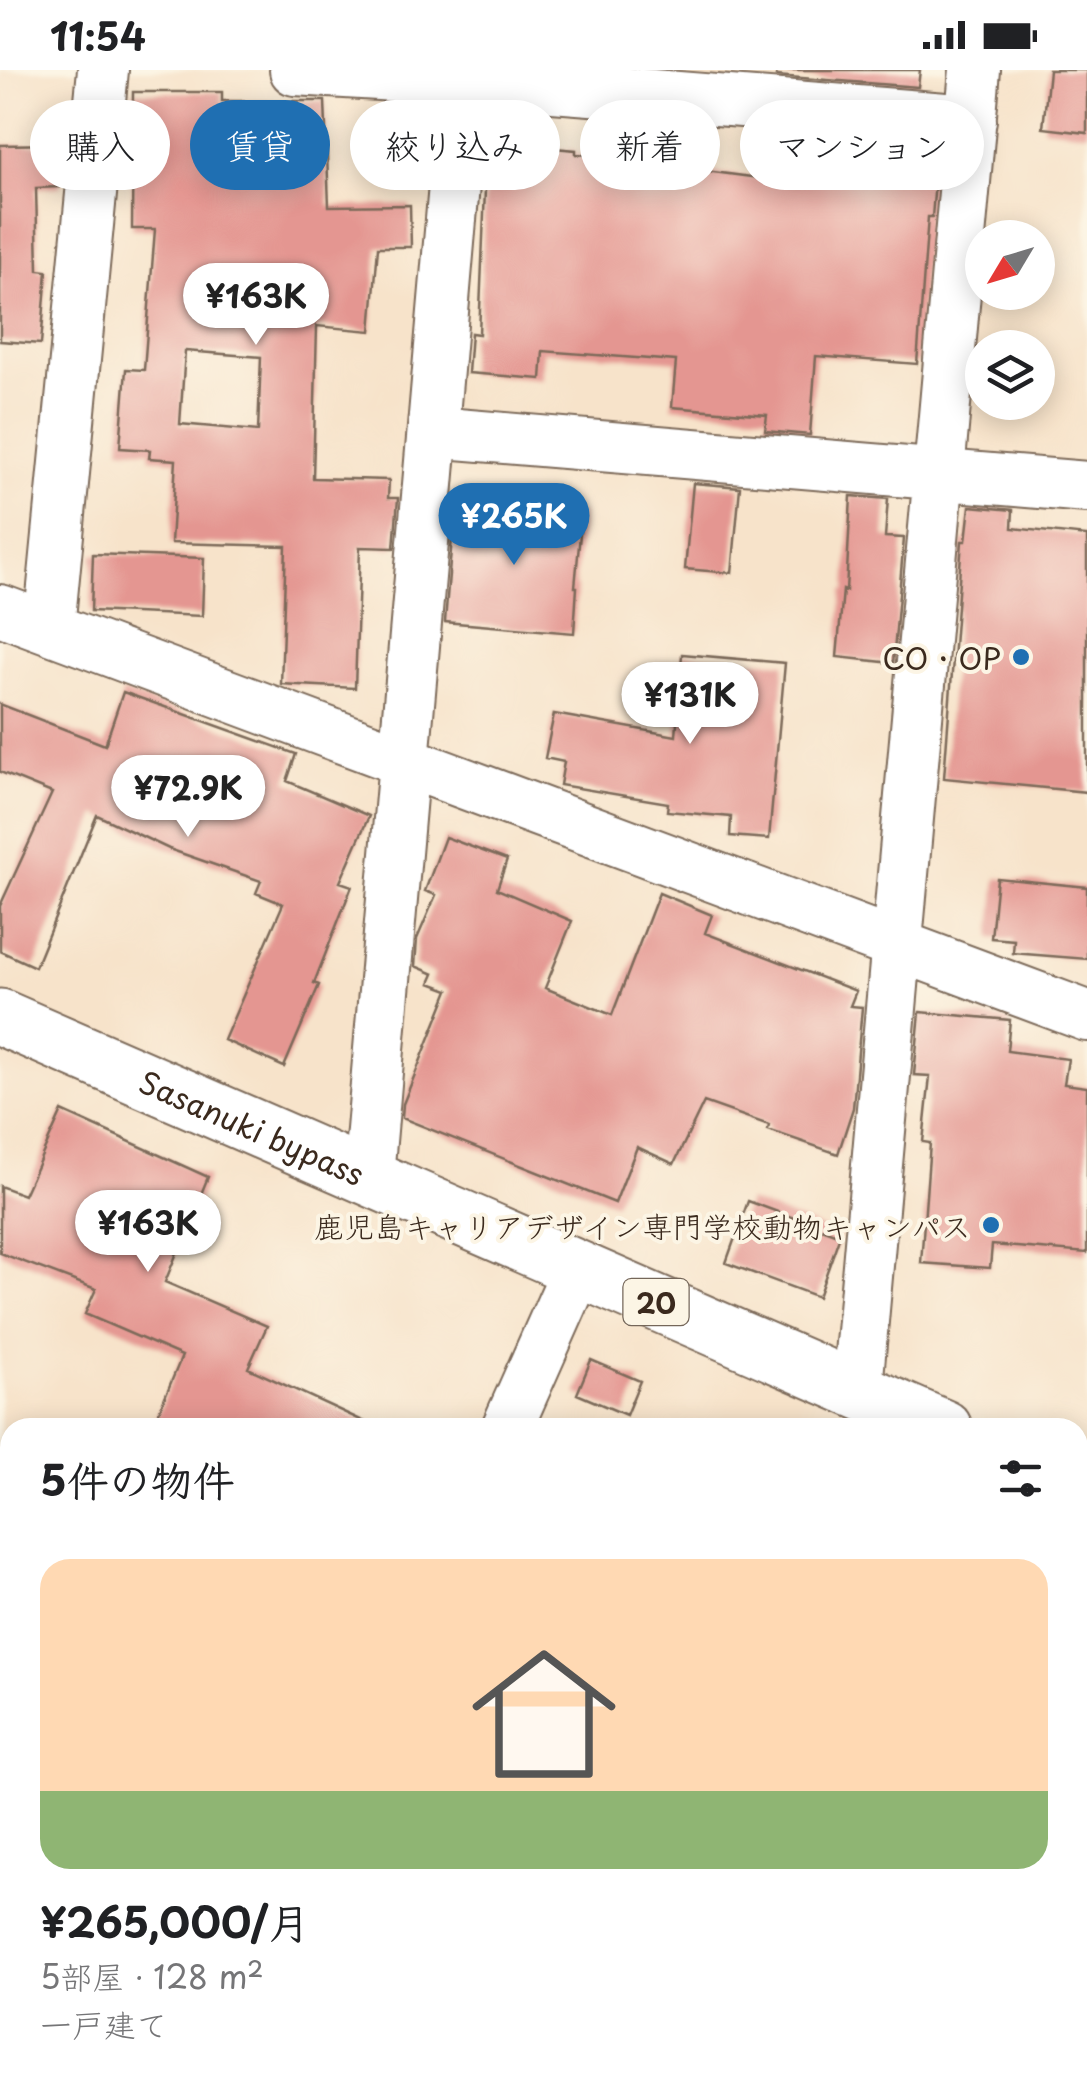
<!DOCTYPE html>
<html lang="ja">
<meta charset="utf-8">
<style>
:root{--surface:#fff;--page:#f6f6f6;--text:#202124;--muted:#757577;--accent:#1f6fb2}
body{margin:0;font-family:"Playpen Sans","Klee One",sans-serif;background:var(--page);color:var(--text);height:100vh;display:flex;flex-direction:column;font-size:38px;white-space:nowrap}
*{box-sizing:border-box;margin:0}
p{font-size:32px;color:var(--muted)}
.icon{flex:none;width:55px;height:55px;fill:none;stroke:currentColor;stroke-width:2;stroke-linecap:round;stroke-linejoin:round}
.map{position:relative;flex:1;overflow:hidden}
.sheet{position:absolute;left:0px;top:1348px;width:1088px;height:672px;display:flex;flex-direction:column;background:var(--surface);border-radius:30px 30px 0 0;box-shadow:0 5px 25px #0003}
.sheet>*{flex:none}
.hud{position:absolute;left:30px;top:30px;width:1028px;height:90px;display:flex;gap:20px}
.needle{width:65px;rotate:232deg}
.tools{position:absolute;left:965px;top:150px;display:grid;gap:20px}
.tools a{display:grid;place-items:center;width:90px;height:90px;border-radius:50%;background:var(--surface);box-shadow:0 5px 25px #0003;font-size:50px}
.price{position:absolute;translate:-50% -85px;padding:0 22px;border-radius:35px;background:#fff;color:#222;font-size:32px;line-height:65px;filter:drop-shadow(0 2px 5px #0008)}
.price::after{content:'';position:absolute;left:50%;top:60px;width:30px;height:22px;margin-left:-15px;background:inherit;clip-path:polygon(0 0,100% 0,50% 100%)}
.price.active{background:var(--accent);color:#fff}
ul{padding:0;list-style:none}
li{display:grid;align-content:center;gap:20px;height:530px;padding:0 40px}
li span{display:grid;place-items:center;height:310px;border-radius:30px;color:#555}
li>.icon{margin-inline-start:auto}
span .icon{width:180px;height:180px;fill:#fffc;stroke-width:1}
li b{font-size:42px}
h2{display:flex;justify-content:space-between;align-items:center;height:120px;padding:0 40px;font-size:42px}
.chip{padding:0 35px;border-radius:45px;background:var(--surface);box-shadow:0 5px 25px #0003;font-size:35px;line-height:90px}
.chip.active{background:var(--accent);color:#fff}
.status{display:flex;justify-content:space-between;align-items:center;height:70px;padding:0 50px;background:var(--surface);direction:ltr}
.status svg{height:28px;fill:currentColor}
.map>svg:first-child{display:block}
.building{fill:#e49691;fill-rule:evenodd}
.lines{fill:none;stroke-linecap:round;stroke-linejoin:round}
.minor-casing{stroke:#7d6b5a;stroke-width:54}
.primary-casing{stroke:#7d6b5a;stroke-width:59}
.minor{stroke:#fff;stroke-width:50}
.primary{stroke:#fff;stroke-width:55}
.poi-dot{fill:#1f6fb2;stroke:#fcf5e5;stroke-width:4}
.labels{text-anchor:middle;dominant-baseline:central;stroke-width:8;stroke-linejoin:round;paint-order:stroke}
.shield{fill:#fcf5e5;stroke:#75675a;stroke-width:2.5}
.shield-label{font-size:28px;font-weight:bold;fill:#3b2a1e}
.poi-label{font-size:30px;fill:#3b2a1e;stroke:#fcf5e5;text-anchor:end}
.street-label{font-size:30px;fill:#3b2a1e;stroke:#fcf5e5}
</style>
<div class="status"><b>11:54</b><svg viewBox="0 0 49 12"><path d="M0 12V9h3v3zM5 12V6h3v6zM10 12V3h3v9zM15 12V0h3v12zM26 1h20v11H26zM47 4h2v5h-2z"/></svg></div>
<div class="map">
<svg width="1087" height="2018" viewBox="0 0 1087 2018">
<rect width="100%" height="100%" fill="#fcf5e5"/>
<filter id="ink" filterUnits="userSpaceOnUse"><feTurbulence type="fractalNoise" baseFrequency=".01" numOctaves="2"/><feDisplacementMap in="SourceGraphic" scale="20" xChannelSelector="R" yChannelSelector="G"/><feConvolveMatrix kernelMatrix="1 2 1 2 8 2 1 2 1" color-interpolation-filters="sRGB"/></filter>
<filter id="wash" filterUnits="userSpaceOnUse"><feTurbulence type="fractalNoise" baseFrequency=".0048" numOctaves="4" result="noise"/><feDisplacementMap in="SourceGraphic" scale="40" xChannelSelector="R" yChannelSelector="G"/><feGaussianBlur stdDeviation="2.25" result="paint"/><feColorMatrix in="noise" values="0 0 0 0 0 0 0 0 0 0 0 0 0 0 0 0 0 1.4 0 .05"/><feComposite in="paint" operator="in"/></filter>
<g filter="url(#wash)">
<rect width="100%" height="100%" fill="#f7e3ca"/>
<g id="blocks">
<path class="building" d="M777,0H920L918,17L776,6Z
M1049,0H1087V63L1043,58Z
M133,22H222V31H325L329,136L410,135L411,177H378L371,261L317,256L313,408L389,410L388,428H398L394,478L360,477L355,618L281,614L286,476L171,473L176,390L149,388L150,380L120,378L126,299L144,300L155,159H132ZM185,281L261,287L258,361L180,354Z
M771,63L938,76L932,147H928L917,294L816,286L810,365L765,361L767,345L672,337L676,291L543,281L541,309L468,303L471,263L479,264L487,72L576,80V84L668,91L667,96L767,109Z
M60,74V117L36,118L38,200L47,201L41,274L0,271V75Z
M693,413L740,417L732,503L685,499Z
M851,426L888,429L885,467L904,468L893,593L837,587L843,520L846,521Z
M455,432L582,443L575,517H577L574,563L445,552Z
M970,436L1013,440L1012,458L1087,466V722L944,708L962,471H966Z
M93,484L204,488L202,546L91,541Z
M682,584L785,593L769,769L730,766L731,747L667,741L668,733L560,715L564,692L545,688L554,644L676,666Z
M123,622L296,684L287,711L369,746L340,812L352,816L314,913L319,915L284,997L224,970L283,834L256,823L261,811L169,779L97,745L35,897L0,881V836L52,723L0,702V634L105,675Z
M445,767L507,790L497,819L572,851L545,918L612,945L659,823L712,845L705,863L856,921L850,936L862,937L853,1038L838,1084L768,1060L769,1055L704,1032L674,1094L637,1077L615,1133L402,1048L403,1034L449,920L430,913L434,904L415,896L417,869L436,825L425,821Z
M997,808L1087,817V889L1013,883L1014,870L991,868Z
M920,942L1010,950L1007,981L1068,989L1064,1014L1087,1017V1183L992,1175L990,1198L921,1193L930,1073L923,1072L930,1006L914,1005Z
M62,1041L208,1107L165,1212L267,1256L248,1298L378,1358H152L182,1286L85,1244L96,1219L0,1183V1116L24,1125Z
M748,1131L840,1165L818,1227L726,1193Z
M591,1290L640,1311L626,1345L577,1324Z"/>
</g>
</g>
<g filter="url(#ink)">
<use href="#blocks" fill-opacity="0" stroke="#7d6b5a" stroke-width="2.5"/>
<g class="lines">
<defs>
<path id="minor" d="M295,0L463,10L971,50
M433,362L1087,417
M0,540L1087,946
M49,558L103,0
M368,1106L464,0
M857,1318L975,0
M507,1358L578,1198
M0,1556L10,1562
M0,1891L10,1896
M224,2010L239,2018
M867,2010L882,2018
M791,2018L794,2010"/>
<g id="primary">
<path id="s1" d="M0,947L944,1358"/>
<path d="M1078,1417L1087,1420"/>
</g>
</defs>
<use href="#minor" class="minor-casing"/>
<use href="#primary" class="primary-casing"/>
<use href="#minor" class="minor"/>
<use href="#primary" class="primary"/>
</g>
</g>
<g class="poi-dot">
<circle cx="1021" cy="587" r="10"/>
<circle cx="991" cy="1155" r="10"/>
</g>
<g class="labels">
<rect class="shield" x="623.5" y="1209" width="65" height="46" rx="8"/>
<g class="shield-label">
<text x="656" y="1232">20</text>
</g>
<g class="poi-label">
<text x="1001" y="587">CO・OP</text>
<text x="971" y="1155">鹿児島キャリアデザイン専門学校動物キャンパス</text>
</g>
<g class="street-label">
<text stroke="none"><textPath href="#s1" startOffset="275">Sasanuki bypass</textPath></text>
</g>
</g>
</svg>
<div class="tools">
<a><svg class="needle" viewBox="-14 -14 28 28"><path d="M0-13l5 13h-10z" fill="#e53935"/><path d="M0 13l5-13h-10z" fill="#757577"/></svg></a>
<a><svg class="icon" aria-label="layers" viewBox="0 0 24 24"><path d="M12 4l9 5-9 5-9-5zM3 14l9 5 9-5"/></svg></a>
</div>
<b class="price" style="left:256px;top:278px">¥163K</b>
<b class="price active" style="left:514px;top:498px">¥265K</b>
<b class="price" style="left:690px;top:677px">¥131K</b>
<b class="price" style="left:188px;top:770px">¥72.9K</b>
<b class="price" style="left:148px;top:1205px">¥163K</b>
<div class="hud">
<a class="chip">購入</a>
<a class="chip active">賃貸</a>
<a class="chip">絞り込み</a>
<a class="chip">新着</a>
<a class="chip">マンション</a>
</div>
<section class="sheet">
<h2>5件の物件<svg class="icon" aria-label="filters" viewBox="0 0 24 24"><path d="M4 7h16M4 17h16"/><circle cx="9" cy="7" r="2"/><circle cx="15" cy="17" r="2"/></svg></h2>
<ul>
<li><span style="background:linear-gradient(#ffd9b3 75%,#8fb573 0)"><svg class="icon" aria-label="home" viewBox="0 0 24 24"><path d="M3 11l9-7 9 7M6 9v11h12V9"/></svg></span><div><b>¥265,000/月</b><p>5部屋 · 128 m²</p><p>一戸建て</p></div></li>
</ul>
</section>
</div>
